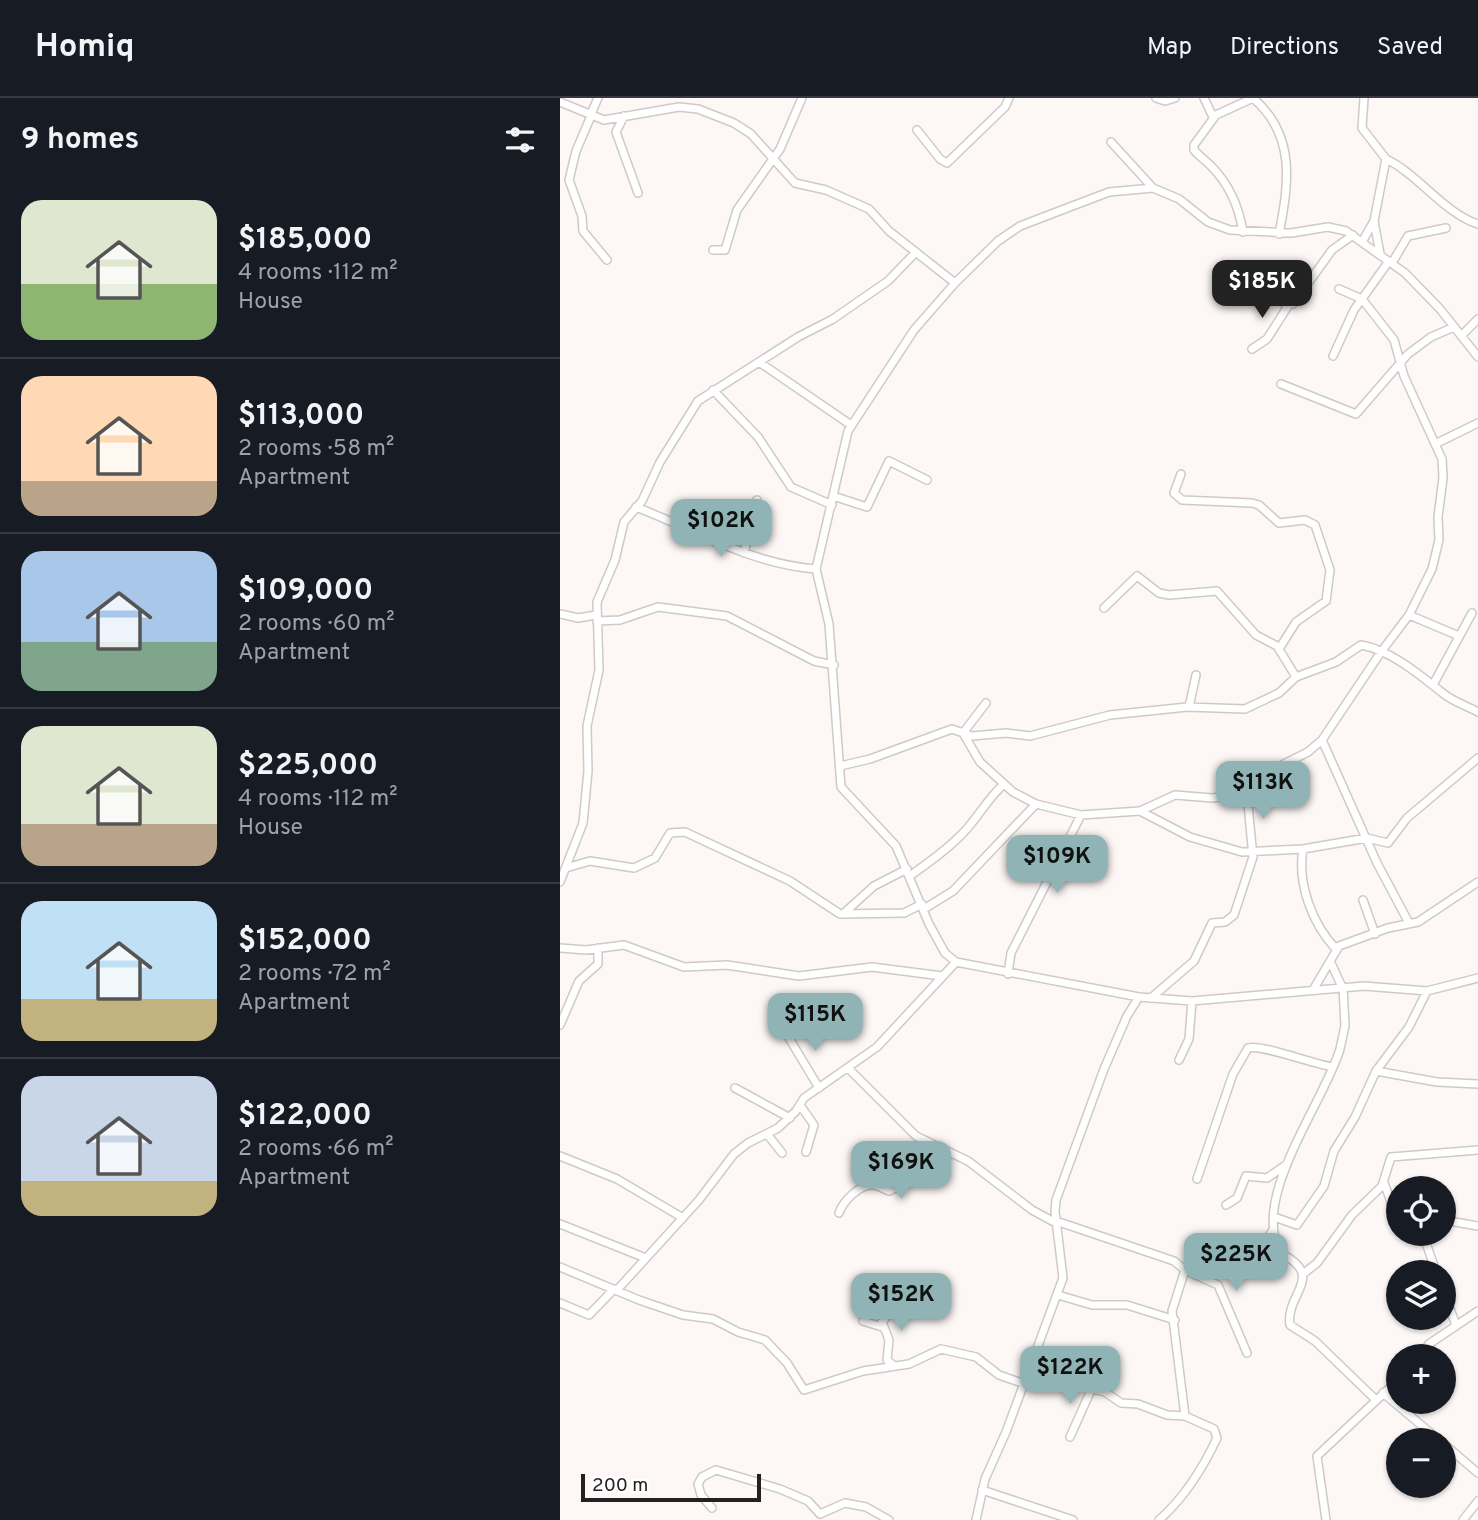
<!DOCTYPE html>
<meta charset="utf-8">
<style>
:root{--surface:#171b24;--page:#20242c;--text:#f1f3f6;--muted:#9ea1a6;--line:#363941;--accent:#90b4b5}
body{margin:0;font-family:Overpass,sans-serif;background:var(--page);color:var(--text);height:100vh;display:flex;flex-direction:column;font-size:26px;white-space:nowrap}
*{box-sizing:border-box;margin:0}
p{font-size:23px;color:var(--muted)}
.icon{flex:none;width:38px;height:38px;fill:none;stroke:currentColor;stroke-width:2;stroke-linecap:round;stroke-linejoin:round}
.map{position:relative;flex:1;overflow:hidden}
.panel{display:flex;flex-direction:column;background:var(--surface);width:560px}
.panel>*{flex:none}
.buttons{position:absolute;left:826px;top:1078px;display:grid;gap:14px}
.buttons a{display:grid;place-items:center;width:70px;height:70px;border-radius:50%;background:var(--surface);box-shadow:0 2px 5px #0004;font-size:35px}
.scale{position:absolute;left:21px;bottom:18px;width:180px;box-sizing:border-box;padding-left:7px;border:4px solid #232121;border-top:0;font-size:19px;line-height:24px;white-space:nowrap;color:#232121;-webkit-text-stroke:5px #fff;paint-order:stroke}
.price{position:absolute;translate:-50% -60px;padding:0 16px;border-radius:14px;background:var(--accent);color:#111;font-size:23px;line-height:46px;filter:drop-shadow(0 2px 4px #0008)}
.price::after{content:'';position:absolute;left:50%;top:42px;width:21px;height:16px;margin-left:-10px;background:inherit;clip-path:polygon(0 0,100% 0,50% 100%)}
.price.active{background:#222;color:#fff}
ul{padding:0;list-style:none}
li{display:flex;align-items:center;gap:21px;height:175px;padding:0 21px}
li+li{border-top:2px solid var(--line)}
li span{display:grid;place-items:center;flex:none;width:196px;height:140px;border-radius:21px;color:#555}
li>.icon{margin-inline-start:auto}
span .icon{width:84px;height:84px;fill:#fffc;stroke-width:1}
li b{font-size:30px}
h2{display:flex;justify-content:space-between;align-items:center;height:84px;padding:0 21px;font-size:30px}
header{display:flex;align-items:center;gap:42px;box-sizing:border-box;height:98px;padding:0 35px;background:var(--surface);border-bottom:2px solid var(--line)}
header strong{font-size:33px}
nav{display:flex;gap:38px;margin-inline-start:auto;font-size:24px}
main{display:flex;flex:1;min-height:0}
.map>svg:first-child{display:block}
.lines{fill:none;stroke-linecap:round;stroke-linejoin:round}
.minor-casing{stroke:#cfcac8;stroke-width:10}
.minor{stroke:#fff;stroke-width:7}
</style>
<header>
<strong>Homiq</strong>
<nav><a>Map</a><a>Directions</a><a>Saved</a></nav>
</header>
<main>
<section class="panel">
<h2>9 homes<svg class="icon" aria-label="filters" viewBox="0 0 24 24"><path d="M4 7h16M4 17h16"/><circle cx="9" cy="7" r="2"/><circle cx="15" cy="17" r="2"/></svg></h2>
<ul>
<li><span style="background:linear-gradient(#dfe7d0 60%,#8fb573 0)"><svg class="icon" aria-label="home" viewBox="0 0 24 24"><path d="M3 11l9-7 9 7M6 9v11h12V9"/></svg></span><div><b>$185,000</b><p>4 rooms · 112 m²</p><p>House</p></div></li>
<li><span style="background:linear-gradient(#ffd9b3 75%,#b9a48a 0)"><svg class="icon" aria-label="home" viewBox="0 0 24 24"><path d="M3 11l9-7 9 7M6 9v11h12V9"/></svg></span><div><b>$113,000</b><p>2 rooms · 58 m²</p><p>Apartment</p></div></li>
<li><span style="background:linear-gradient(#a9c7e8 65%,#7fa58c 0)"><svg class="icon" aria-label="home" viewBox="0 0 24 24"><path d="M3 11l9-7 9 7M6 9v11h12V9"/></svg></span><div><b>$109,000</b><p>2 rooms · 60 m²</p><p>Apartment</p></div></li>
<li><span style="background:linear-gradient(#dfe7d0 70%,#b9a48a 0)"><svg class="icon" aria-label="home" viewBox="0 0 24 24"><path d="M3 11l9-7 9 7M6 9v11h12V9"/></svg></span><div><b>$225,000</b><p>4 rooms · 112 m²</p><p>House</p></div></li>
<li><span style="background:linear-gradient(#bfe0f5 70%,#c2b280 0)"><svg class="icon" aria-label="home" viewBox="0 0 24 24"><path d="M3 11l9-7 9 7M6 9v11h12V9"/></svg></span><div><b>$152,000</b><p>2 rooms · 72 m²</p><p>Apartment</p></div></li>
<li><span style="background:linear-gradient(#c9d6e8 75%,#c2b280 0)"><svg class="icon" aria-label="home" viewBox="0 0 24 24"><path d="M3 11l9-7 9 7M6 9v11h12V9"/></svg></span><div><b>$122,000</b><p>2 rooms · 66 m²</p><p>Apartment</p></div></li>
</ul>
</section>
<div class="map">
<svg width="918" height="1422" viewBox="0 0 918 1422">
<rect width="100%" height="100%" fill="#fdf8f6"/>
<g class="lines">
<defs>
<path id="minor" d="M596,0L605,3L615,0
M644,0L653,19
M804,0L802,30L826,61L814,123L820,156
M0,4L44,22L119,9L138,11L174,25L191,36L235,85L266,92L309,111L329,133L395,185
M30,18L38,0
M31,18L16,53L9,82L22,118L23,133L47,162
M64,18L56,34L78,95
M357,32L380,61L387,65L445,9L449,0
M551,44L593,90
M826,61C858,76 885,116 918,126
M683,134C679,109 669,86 651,68C645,62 639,58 634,52V47L656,17L693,0C736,37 729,85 719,136
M802,144L814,123
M153,152H165L177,112L220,51L242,0
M832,165L848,138L886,130
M709,189L725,206H733L772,152L793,137
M779,191L802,201
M901,238L918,221
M692,251L707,241L728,208
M773,258L794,212L829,163
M918,259L880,211L845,175L786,133L768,129L731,135L670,132L648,124L619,101L593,90L549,94L460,128L438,143L395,185L354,232L288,333L256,471L269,526L281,689L336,748L369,826L385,855L396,864L579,899L632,903L804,888L867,893L918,880
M199,264L291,327
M721,286L796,316L848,256L871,239L894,229
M153,292L198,339L231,389L272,407
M875,346L918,325
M621,376L614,395L622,402L692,405L699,407L719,425L745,422L755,427L770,472L766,503L736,524L719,551
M273,398L307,409L329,363L367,382
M76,409C136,432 190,466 256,471
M184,455L197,402
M544,510L577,478L599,495L609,497L657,493L696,537L717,548L736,579
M0,516L18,520L36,517
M849,517L899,538
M37,523L60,522L98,509L167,518L254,563L274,567
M874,585L912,515
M426,605L403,635L420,664L453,694L476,706L521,717L580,713L615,697L652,700L687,696L722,667L748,654L762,642L821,554L849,517L872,471L879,442L878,419L883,380L882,361L844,278L834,242L802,201
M629,609L636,577
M762,642L817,765L849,825
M280,668L310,661L392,631L412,638L446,635L470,638L550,617L627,609L685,611L719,595L736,579L776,564L801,547C831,552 861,578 884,596C894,604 907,608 918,614
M580,713L630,739L682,754L743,751L807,740L828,745L847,720L918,660
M743,751C737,785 752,826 776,851
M6,770L30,763L74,770L95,760L110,735L125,734L230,783L280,816L344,815L362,806
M351,777C368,765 387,752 402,736C419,719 426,702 444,686
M0,784L23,725L28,673L27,628L39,572L37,504L55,462L64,424L82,403L100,364L138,303L238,239L273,221L328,183L356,154
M803,802L815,836
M364,811L393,793L476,706
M283,816L314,788L347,771
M0,850L26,852L64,847L124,869L167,867L239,878L312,869L382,878
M771,865L782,889
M448,876L451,855L521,717
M783,889L785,928L780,951C765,1003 687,1104 722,1156C766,1179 725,1196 730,1227L755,1243L815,1301
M753,892L779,848L828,830L858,824L918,784
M591,900L634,863L652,825L665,824L674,817L693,759L687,696
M0,927L19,883L38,866V850
M226,935L259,990
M619,962L629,941L632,903
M288,970L356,1038L408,1063L472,1112L496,1125
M816,973L877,984L918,986
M175,990L230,1020
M240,1007L254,1027L246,1054
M207,1036L222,1055
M0,1058L57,1081L123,1120
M637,1081L673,976L688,950C702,946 752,966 773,969
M824,1085L838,1122
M666,1107L677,1100L686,1078L707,1080L726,1067
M279,1115C283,1103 300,1086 313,1087C318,1087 323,1091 329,1093L335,1090L349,1061L370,1046
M714,1119L737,1127L764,1088L774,1053L795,1019L816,973L849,929L867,893
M884,1122L918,1128
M496,1123L614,1163L625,1172L612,1213L625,1318
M0,1126L83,1159
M863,1136L876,1174
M695,1164L712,1133
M0,1169L79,1202L123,1217L153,1221L178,1234L205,1242L227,1265L244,1292L303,1273L349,1266L381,1251L416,1259L439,1277L462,1285
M625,1172L658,1187L687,1255
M743,1176L757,1165L792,1117L822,1088L831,1059L918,1052
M57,1192L139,1102L174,1056L188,1045L218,1030L236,1013L244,1000L317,949L396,864
M884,1195L896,1227
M498,1197L532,1207H567L615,1222
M0,1205L29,1217L54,1191
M303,1223L322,1229
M860,1258L869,1246L918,1213
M334,1268L327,1262L329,1242L322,1224L329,1216L346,1210
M465,1275L545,1294L561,1305L578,1306L607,1317L625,1318L654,1331L657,1340C643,1370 624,1400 599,1422
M823,1295L879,1342
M510,1339L531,1292
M884,1346L918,1375
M422,1392L513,1422
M152,1410L141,1397L138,1386L142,1379L156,1372L220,1391L248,1403L260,1416L285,1405L306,1409L329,1422
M416,1422L425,1381L446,1334L503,1180L495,1113L496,1102L544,971L567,918L579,899
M766,1422L757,1358L838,1282
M903,1422L918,1403"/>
</defs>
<use href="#minor" class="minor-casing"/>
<use href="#minor" class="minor"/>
</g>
</svg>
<div class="buttons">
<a><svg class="icon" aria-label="locate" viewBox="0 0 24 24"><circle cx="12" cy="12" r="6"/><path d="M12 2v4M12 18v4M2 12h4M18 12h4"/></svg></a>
<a><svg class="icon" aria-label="layers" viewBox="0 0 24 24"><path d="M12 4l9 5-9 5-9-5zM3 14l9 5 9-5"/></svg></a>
<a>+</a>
<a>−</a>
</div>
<div class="scale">200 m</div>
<b class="price active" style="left:702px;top:222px">$185K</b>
<b class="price" style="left:161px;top:461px">$102K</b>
<b class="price" style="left:703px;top:723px">$113K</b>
<b class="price" style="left:497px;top:797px">$109K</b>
<b class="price" style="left:255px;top:955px">$115K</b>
<b class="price" style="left:341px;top:1103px">$169K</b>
<b class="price" style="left:676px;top:1195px">$225K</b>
<b class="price" style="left:341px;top:1235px">$152K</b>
<b class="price" style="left:510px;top:1308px">$122K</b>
</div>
</main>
